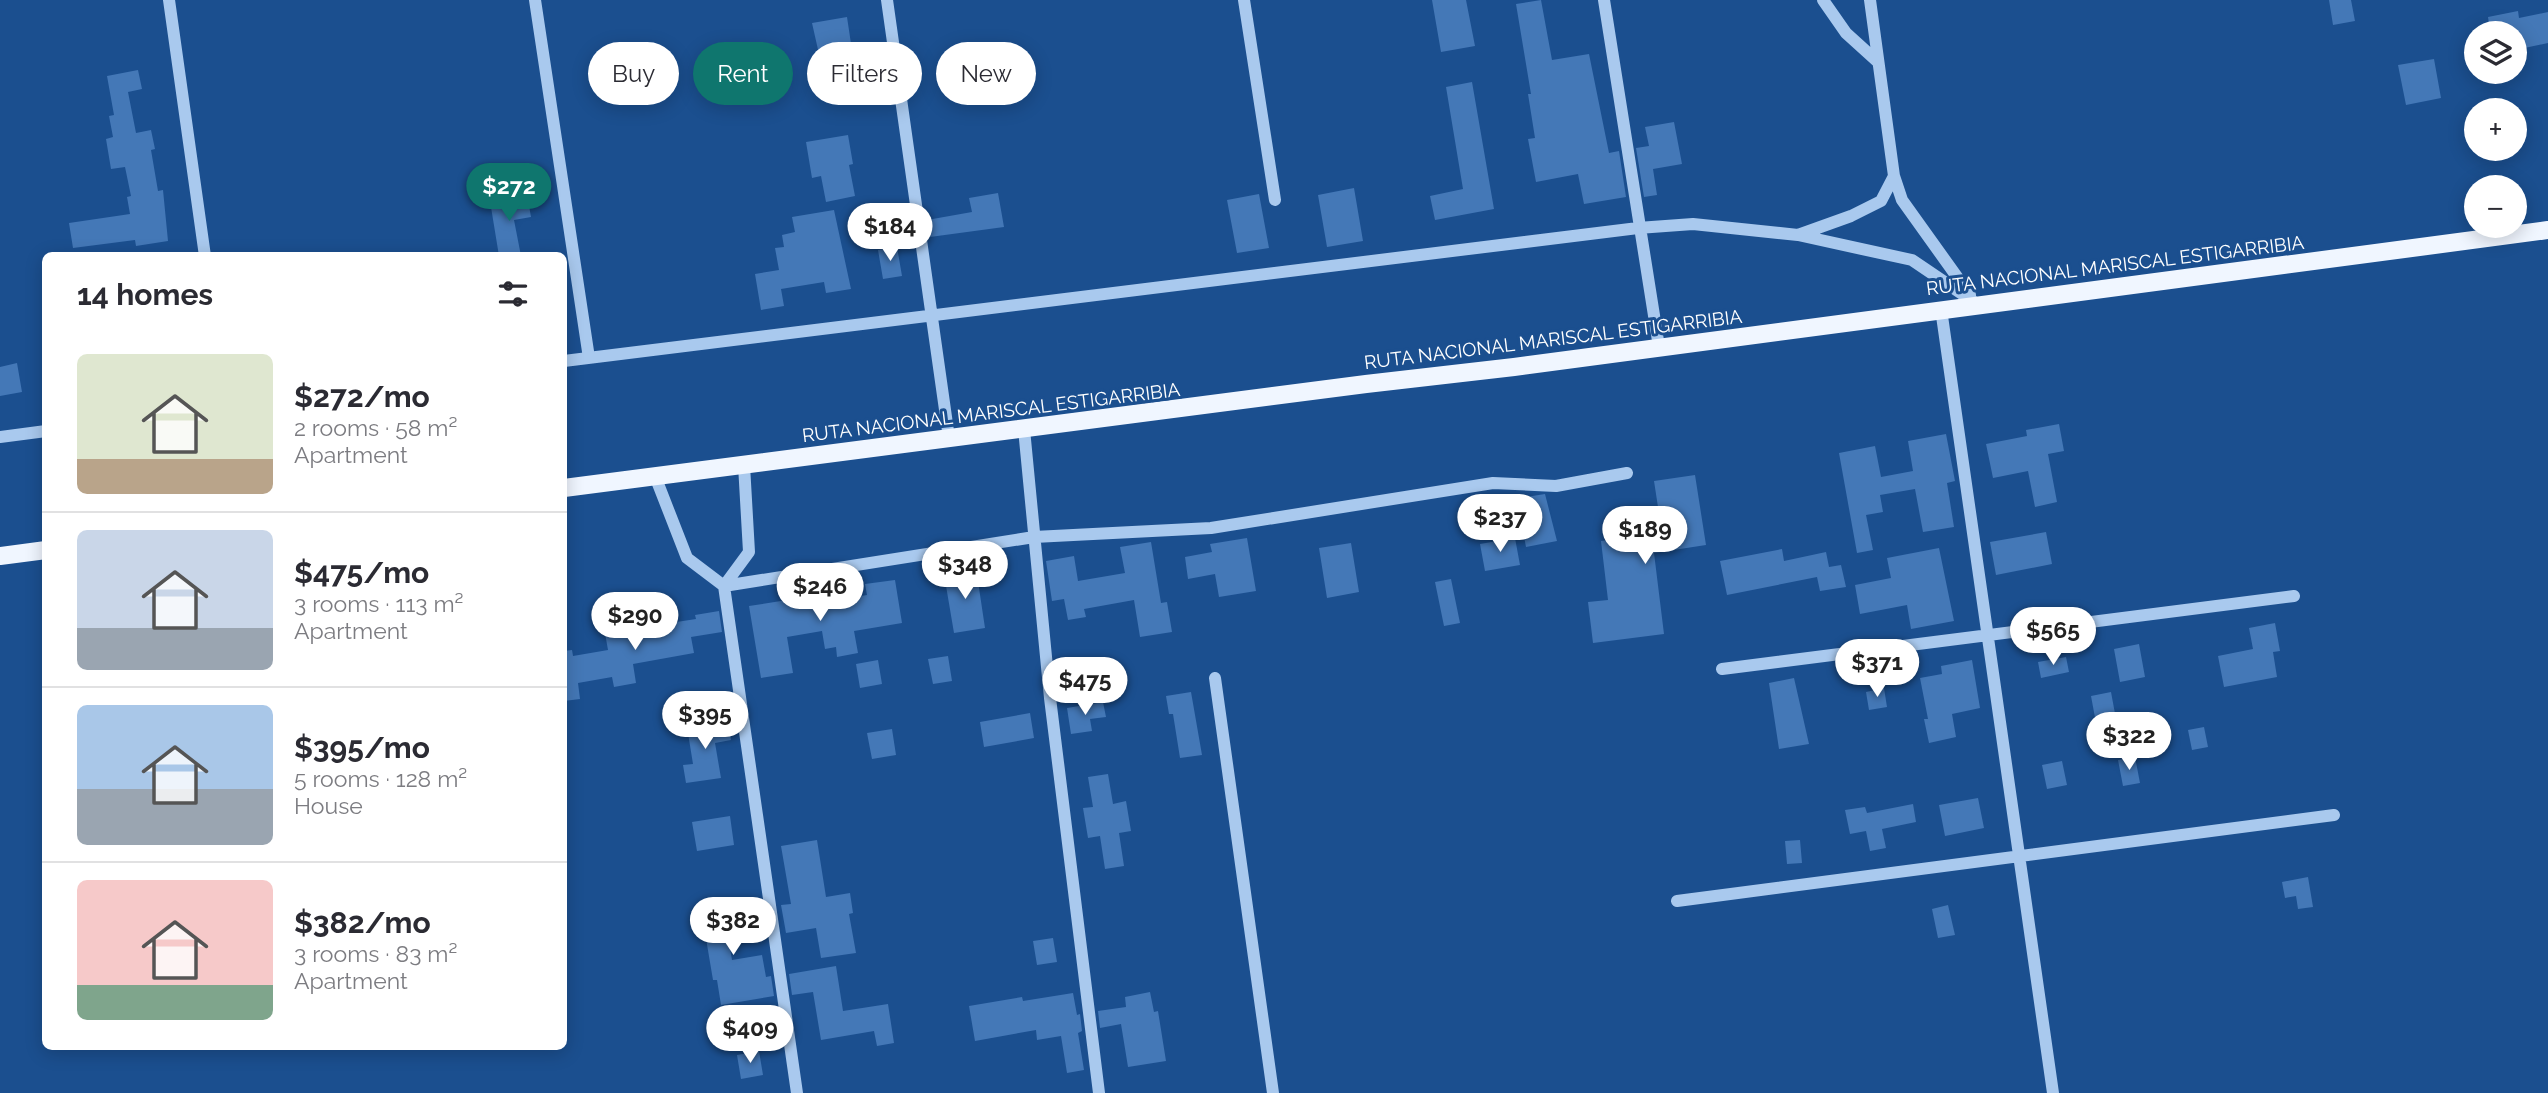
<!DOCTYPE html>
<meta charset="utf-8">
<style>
:root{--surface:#fff;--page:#f7f7f7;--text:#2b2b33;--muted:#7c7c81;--line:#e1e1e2;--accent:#0f766e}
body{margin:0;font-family:Raleway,sans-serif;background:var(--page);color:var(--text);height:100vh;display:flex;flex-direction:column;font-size:26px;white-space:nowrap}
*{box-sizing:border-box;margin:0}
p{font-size:23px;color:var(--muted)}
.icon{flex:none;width:38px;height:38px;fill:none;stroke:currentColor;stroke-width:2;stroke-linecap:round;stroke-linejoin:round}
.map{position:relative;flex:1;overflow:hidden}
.panel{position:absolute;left:42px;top:252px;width:525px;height:798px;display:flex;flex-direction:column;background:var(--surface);border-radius:10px;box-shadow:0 4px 18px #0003}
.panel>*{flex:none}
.hud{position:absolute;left:588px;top:42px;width:665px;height:63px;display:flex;gap:14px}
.tools{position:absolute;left:2464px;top:21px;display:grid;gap:14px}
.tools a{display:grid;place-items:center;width:63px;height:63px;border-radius:50%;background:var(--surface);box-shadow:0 4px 18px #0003;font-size:35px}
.price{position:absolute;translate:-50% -60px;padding:0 16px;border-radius:24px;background:#fff;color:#222;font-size:23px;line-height:46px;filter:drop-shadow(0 2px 4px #0008)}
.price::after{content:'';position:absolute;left:50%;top:42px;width:21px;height:16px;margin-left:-10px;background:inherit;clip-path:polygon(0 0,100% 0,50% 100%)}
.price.current{background:var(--accent);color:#fff}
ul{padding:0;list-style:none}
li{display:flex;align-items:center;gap:21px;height:175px;padding:0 35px}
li+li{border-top:2px solid var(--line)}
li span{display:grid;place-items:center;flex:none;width:196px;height:140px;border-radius:10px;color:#555}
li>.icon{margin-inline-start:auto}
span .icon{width:84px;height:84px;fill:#fffc;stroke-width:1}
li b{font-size:30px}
h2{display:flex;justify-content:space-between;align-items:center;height:84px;padding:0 35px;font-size:30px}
.tag{padding:0 24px;border-radius:32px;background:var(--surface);box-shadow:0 4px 18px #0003;font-size:24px;line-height:63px}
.tag.current{background:var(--accent);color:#fff}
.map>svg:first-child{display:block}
.building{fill:#4478b7}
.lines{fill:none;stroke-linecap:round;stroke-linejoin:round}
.minor{stroke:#a9c9ee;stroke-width:12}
.major{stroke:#f0f6ff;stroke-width:18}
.labels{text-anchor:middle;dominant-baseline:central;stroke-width:6;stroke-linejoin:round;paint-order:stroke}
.street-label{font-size:19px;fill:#fff;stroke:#1b4f8f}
</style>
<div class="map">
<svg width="2548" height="1093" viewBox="0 0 2548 1093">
<rect width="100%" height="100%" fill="#1b4f8f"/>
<path class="building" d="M1432,0H1466L1475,46L1441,52Z
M1541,0L1552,60L1589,54L1609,153L1619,151L1626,197L1584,204L1578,174L1536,182L1528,139L1535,138L1528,94H1531L1516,4Z
M2329,0H2351L2355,21L2333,25Z
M2518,11L2519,18L2548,12V43L2515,50V33H2481L2480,26L2489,24L2488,17Z
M847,17L853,57L821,63L812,23Z
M2434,59L2441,98L2406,105L2398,65Z
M138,70L142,89L128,92L136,133L151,130L155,149L151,150L158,191L163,190L168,241L136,246L135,240L73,248L69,223L130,214L127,197L131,196L125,167L111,169L106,139L113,137L109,116L114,115L107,76Z
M1472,82L1494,209L1435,220L1430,196L1463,189L1446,87Z
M1674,122L1682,164L1653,169L1657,195L1644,197L1636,148L1649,146L1645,127Z
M848,135L853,164L849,165L855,196L826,202L821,176L812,178L806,142Z
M539,166L543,190L516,195L512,171Z
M1354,188L1363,241L1327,247L1318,195Z
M998,193L1004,227L930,237L927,220L972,212L969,198Z
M527,194L531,217L514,220L521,256H499L490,201Z
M1259,194L1269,248L1237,253L1227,200Z
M834,210L851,289L826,293L824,282L781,289L784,306L761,310L755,274L779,270L775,248L784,247L782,235L795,232L792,217Z
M897,247L902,276L883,279L878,250Z
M17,363L22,392L0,396V367Z
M2059,424L2064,451L2048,454L2057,502L2035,507L2028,471L1993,478L1986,444L2027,436L2026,430Z
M1946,434L1955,481L1947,483L1954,527L1923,532L1915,489L1880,495L1883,512L1866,515L1873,550L1857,553L1839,453L1875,446L1881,477L1913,471L1908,441Z
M1695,475L1706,545L1654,553L1664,634L1593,643L1588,602L1608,600L1601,541L1662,533L1654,481Z
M1545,494L1557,541L1526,547L1519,510L1528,508L1526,497Z
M2046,532L2052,564L1996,575L1990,542Z
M1247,538L1256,591L1219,597L1215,574L1188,579L1185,557L1212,552L1210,544Z
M1515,538L1520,565L1485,571L1480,544Z
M1151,542L1161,603L1167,602L1172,632L1140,637L1134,600L1084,609L1086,617L1068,620L1064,599L1052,601L1046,561L1074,556L1078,581L1125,573L1120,547Z
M1351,543L1359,592L1327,598L1319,548Z
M1939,548L1954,621L1911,629L1907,605L1860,614L1855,585L1891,578L1887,558Z
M1782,549L1784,561L1826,552L1829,567L1841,565L1846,587L1820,591L1817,577L1727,595L1720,561Z
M976,568L985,628L954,633L944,574Z
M1451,579L1460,623L1444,626L1435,582Z
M895,580L902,623L854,631L858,653L837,657L836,647L825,649L822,631L787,637L793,673L761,678L749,606L787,600V597L811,593L813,604L867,595L865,584Z
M719,611L722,632L691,637L694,653L633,664L636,683L614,687L612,677L578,683L580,699L564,701V651L572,650L573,656L608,650L605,633L696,619L695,615Z
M2275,623L2280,651L2273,652L2277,677L2224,687L2218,656L2253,649L2249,628Z
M2139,644L2145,677L2120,682L2114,649Z
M948,656L952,681L933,684L928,659Z
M2066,657L2069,672L2041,678L2038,662Z
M878,660L882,684L860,688L856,664Z
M1972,660L1980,708L1952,714L1956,737L1929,743L1924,719H1928L1920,678L1942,674L1941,666Z
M1794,678L1809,744L1779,749L1769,683Z
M1884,688L1887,707L1869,710L1866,692Z
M1191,692L1202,755L1180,758L1173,714H1169L1166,696Z
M2111,692L2116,719L2096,723L2091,696Z
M1103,702L1106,717L1090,719L1092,731L1071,734L1067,708Z
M1030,713L1034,738L984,747L980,722Z
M728,721L731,740L715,743L721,778L686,783L683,765L693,764L687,727Z
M2204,727L2208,747L2192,750L2188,730Z
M892,729L896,755L872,759L867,733Z
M2135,757L2140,783L2123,786L2118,760Z
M2062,761L2067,785L2047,789L2042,765Z
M1108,774L1113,804L1126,801L1131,831L1119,833L1124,866L1105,869L1100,836L1088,838L1083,808L1093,807L1088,777Z
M1978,798L1984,828L1945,836L1939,805Z
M1913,804L1916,822L1882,829L1886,848L1870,851L1866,831L1850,834L1845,810L1865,807L1867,813Z
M730,816L734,845L697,851L692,822Z
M817,840L826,897L850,893L853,913L849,914L856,953L821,958L816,928L786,933L781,905L791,904L781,846Z
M1800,840L1802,863L1787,864L1785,841Z
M2308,877L2313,907L2298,909L2296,896L2285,898L2282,882Z
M744,902L748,927L727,931L732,960L762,955L766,977L771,976L774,996L721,1005L717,980H713L701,909Z
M1948,905L1955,935L1938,938L1932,909Z
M1053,938L1057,962L1037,965L1033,941Z
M836,966L843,1011L888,1004L894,1043L877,1046L874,1031L821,1040L813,992L792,995L789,974Z
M1150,992L1154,1012L1158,1011L1166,1061L1128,1067L1121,1024L1100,1028L1098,1011L1126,1007L1125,997Z
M1073,993L1077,1015L1080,1014L1082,1031L1078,1033L1084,1070L1067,1073L1061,1036L1037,1040L1036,1030L975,1041L969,1006L1022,997L1023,1001Z
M759,1051L763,1075L741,1079L737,1055Z"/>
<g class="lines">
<path class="minor" d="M169,0L205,256
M535,0L589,358
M887,0L949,438
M1244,0L1275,200
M1604,0L1659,347
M1823,0L1846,33L1878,62
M1870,0L1894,176L1902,200L1970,295
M1798,235L1851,216L1881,201L1894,176
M1941,309L2053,1093
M564,361L1638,228L1693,224L1798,235L1912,260L1977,304
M1024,429L1050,698L1099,1093
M0,437L46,431
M744,465L749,552L724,586L797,1093
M655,476L687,558L724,586L1034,537L1211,528L1493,483L1556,486L1627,473
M1722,669L2294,596
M1215,678L1273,1093
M1677,901L2334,815"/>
<path class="major" d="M564,488L1366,384L1514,367L2548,230
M0,556L46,550"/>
</g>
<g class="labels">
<g class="street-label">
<text transform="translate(2115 265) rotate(-7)">RUTA NACIONAL MARISCAL ESTIGARRIBIA</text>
<text transform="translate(1553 339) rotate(-7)">RUTA NACIONAL MARISCAL ESTIGARRIBIA</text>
<text transform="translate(991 412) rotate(-7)">RUTA NACIONAL MARISCAL ESTIGARRIBIA</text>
</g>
</g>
</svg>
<div class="tools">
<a><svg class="icon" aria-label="layers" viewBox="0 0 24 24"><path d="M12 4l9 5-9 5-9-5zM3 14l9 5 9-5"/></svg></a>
<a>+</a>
<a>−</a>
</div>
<b class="price current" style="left:509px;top:223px">$272</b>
<b class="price" style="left:890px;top:263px">$184</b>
<b class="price" style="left:1500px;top:554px">$237</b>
<b class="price" style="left:1645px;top:566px">$189</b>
<b class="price" style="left:965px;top:601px">$348</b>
<b class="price" style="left:820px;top:623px">$246</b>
<b class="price" style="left:635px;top:652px">$290</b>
<b class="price" style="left:2053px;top:667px">$565</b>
<b class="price" style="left:1877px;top:699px">$371</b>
<b class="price" style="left:1085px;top:717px">$475</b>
<b class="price" style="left:705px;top:751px">$395</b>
<b class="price" style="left:2129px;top:772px">$322</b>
<b class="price" style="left:733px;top:957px">$382</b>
<b class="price" style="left:750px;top:1065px">$409</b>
<div class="hud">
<a class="tag">Buy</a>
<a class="tag current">Rent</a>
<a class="tag">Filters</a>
<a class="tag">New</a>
</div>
<section class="panel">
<h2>14 homes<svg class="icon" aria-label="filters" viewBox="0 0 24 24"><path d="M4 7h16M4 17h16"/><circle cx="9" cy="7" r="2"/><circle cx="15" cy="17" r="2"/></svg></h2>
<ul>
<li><span style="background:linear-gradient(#dfe7d0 75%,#b9a48a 0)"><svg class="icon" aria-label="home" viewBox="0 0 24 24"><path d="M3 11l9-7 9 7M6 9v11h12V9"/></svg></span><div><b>$272/mo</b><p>2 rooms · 58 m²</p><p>Apartment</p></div></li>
<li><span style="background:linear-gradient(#c9d6e8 70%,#9aa5b1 0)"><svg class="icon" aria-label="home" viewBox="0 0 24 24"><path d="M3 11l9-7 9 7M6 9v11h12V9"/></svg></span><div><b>$475/mo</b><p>3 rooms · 113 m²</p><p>Apartment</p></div></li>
<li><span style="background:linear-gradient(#a9c7e8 60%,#9aa5b1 0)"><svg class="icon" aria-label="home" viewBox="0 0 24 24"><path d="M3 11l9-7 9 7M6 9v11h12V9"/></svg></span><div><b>$395/mo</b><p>5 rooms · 128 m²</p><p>House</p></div></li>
<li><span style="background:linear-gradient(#f6c9c9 75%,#7fa58c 0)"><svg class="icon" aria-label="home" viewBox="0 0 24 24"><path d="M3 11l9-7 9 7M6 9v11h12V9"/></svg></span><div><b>$382/mo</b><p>3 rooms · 83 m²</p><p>Apartment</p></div></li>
</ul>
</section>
</div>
